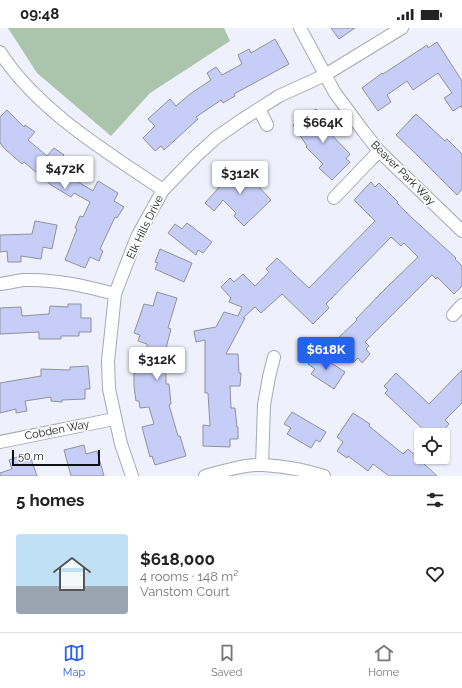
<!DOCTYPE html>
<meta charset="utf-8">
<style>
:root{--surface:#fff;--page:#f6f6f6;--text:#222;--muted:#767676;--line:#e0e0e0;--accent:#2563eb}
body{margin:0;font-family:Raleway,sans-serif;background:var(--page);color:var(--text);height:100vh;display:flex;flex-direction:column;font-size:15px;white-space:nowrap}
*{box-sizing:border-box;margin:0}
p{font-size:13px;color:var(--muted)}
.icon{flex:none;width:22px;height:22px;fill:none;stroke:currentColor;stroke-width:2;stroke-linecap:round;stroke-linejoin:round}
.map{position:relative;height:448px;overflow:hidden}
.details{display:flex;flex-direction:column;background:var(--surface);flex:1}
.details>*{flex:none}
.tools{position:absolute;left:414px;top:400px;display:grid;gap:8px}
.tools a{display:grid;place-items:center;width:36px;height:36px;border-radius:4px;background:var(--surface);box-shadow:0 1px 3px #0004;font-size:20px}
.scale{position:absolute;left:12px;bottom:10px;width:88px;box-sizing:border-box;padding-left:4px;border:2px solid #0f1014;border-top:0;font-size:11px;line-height:14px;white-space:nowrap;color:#0f1014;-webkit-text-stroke:3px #fefefe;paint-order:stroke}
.price{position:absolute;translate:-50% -34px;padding:0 9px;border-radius:4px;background:#fff;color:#222;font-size:13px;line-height:26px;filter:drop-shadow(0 1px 2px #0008)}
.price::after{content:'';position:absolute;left:50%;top:24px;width:12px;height:9px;margin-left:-6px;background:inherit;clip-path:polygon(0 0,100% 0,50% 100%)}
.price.active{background:var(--accent);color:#fff}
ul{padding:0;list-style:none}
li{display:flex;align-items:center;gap:12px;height:100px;padding:0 16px}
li+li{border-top:1px solid var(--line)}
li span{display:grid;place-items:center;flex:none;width:112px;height:80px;border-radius:4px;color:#555}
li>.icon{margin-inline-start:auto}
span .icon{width:48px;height:48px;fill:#fffc;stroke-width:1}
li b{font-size:17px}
h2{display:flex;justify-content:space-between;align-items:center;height:48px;padding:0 16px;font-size:17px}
.status{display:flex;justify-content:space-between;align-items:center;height:28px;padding:0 20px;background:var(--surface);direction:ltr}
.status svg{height:11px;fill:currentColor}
.dock{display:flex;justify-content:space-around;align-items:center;height:56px;border-top:1px solid var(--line);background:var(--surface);font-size:11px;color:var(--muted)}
.dock a{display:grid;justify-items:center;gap:2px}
.dock .active{color:var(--accent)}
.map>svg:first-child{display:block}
.green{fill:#aac5ab}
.building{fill:#c6cef7;stroke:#8f919a}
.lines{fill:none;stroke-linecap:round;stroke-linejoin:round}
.minor-casing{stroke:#a6a8b2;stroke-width:14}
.minor{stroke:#fff;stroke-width:12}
.labels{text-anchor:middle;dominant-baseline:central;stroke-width:3.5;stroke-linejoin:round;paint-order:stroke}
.street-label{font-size:11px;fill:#0f1014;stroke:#fefefe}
</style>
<div class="status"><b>09:48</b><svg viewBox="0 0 49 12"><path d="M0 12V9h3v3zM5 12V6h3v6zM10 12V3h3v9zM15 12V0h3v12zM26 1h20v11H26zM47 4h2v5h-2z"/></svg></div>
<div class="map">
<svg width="462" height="448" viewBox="0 0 462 448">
<rect width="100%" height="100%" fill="#eef0fb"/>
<path class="green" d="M8,0H224L230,13L150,65L111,108L37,45Z"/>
<path class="building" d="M331,0H355L339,11Z
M275,11L289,36L234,66L235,68L223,75L221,72L196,89L198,91L164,122L161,118L155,123L143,110L155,98L148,91L170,71L176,78L190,66L211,52L207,45L216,39L222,47L242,36L238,27L249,21L251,25Z
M437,14L462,53V80L461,78L453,83L444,70L452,65L438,45L413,62L407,53L387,67L391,74L378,83L362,60L382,45L383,46L427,17L428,20Z
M316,81L325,94L322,97L350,126L346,131L350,134L332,152L319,140L323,136L306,119L307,118L293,97Z
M7,82L24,99L25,97L35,104L28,112L47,128L54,120L64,127L62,130L76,139L73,145L78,148L75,152L93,163L98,153L118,165L114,173L124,179L117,190L115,189L100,221L103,223L99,233L90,229L85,240L65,232L77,201L75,200L80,188L83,189L90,174L74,165L71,169L51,157L24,134L22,136L5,121L0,115V89Z
M416,86L445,113L447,111L462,126V161L457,167L415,125L396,107Z
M240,134L259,153L256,156L271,172L244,198L234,188L236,185L223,172L214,183L205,175L225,153L223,150Z
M371,154L375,159L379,155L398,174L397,175L410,188L456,230L455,231L462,238V258L454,266L437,249L436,251L432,247L365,314L369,318L366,321L370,326L362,335L358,330L353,335L338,320L342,316L337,311L357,292L356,291L384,262L418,229L404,215L401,218L391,209L326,276L329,280L313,296L282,266L261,285L255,279L243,290H245L226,326H238L239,345H241L240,358H230L231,380H235L237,399H238V411H230V419L203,418V397L210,398L208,365H205V312L196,314L194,303L216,299L224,284L238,288L242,279L229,274L231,270L221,259L230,250L234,254L243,246L255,258L269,244L266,241L277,230L309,260L375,193L354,172Z
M35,193L57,197L52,221L43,219L41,231L21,228V234H8L7,223L0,224V207L32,206Z
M187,195L212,214L203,225L198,222L196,227L168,205L175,196L182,201Z
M160,221L192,235L184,254L155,241L158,235L155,234Z
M157,264L177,270L168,300L171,301L166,320V356H169L171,376L169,377L178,408H180L186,428L155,437L152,428L150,429L142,399L154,396L149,379L140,380L139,373H136L134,358V335H147V316L138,313L140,307L134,305L144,276L153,278Z
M68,276H81V290H91V304H79V308H61V311H39V304L0,306V280L21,279L22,288L49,286L50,278L68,279Z
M316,325L345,344L334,361L311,346L315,341L308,336Z
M88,338L90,361H85V371L62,372V374L51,373V369L25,373L27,383L16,385V381L0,385V355L41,348V341L70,342V339Z
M462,342V375L445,392L449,396L439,407H429L385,365L388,362L384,358L396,345L429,376Z
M292,384L326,404L320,414L316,412L311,420L287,406L291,400L284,396Z
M353,385L370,396L369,398L403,426L408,421L437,448H389L373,436L368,443L348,428L347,430L337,423L343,414L337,409Z
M84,417L86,426L97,423L104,448H71L64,422Z
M29,425L37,448H0V445L12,441L9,432Z"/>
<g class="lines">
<defs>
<path id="minor" d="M300,0L335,65L364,104L379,123L462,203
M0,24C37,82 107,124 163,162
M259,81L267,97
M334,170L379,123
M0,256C8,255 16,253 24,252C56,251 85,258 115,266
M453,287L462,277
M0,414L114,391
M262,437L264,377L269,349L274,329
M132,448L121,416L109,361L108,333L112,295L115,266L125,240L137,209L163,162L196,128L217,109L243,91L279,68L325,47L402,0
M205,448C223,443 245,436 263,437C283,438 305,442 324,448"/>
</defs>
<use href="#minor" class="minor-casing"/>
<use href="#minor" class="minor"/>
</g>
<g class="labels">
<g class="street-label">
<text transform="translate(403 145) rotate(45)">Beaver Park Way</text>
<text transform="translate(145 199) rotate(-64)">Elk Hills Drive</text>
<text transform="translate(57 402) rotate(-11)">Cobden Way</text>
</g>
</g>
</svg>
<div class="tools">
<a><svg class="icon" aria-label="locate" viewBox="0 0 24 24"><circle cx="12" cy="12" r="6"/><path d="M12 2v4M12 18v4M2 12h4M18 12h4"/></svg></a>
</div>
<div class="scale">50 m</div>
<b class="price" style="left:323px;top:116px">$664K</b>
<b class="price" style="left:65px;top:162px">$472K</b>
<b class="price" style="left:240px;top:167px">$312K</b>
<b class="price active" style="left:326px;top:343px">$618K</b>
<b class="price" style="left:157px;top:353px">$312K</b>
</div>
<section class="details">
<h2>5 homes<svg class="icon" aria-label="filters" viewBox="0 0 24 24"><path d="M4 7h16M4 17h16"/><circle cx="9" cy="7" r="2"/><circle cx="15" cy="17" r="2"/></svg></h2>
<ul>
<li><span style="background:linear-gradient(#bfe0f5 65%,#9aa5b1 0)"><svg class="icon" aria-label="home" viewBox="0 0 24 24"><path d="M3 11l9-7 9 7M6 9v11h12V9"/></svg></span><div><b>$618,000</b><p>4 rooms · 148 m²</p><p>Vanstom Court</p></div><svg class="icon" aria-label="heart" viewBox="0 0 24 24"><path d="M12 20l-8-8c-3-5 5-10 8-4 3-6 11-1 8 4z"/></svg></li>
</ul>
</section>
<nav class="dock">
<a class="active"><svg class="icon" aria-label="map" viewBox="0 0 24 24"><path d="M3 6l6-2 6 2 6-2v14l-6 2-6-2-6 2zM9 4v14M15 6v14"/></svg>Map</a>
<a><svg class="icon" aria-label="saved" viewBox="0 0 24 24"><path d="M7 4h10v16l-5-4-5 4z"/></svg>Saved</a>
<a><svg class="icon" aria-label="home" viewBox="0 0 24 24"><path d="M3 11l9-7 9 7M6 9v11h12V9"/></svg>Home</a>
</nav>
